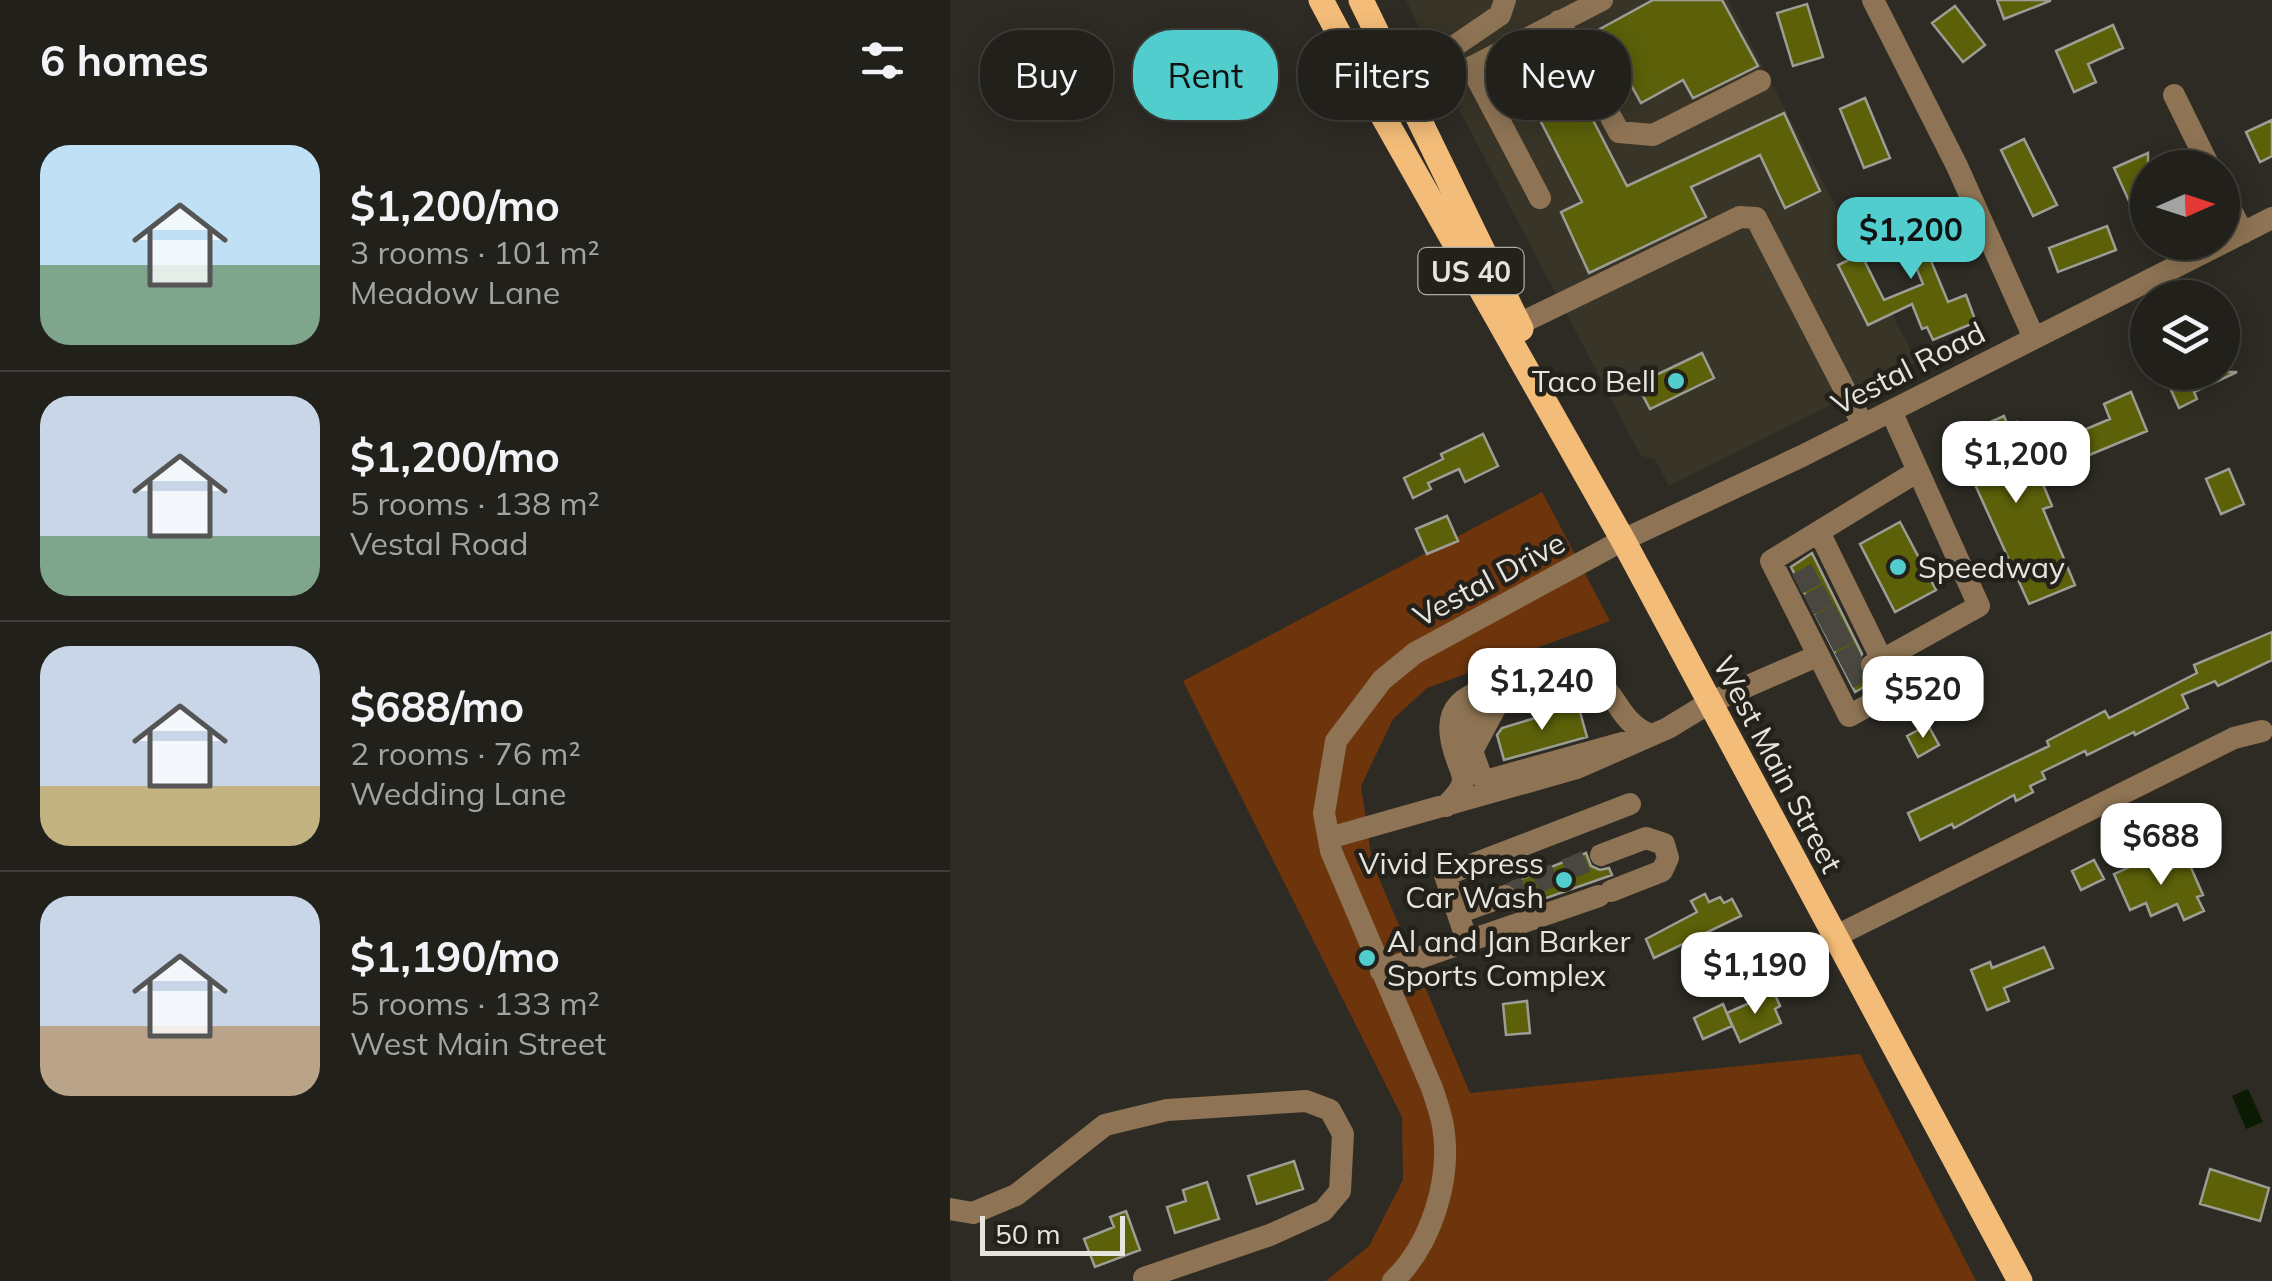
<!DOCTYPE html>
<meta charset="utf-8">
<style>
:root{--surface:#22201b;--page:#2e2d28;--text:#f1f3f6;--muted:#a2a3a3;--line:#3f3e3a;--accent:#52cdce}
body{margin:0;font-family:Mulish,sans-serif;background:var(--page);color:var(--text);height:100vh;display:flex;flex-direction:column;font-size:38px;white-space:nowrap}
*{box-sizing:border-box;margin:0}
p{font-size:32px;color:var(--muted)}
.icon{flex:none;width:55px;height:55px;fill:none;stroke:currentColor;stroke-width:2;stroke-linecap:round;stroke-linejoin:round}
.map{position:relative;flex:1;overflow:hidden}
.side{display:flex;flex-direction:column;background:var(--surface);width:950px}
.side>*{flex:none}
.top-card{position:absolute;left:30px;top:30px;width:950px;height:90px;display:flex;gap:20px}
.needle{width:65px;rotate:87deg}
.buttons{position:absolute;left:1180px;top:150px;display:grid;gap:20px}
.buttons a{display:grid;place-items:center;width:110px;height:110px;border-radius:50%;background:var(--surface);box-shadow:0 5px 25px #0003,0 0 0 2px var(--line);font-size:50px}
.scale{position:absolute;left:30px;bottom:25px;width:145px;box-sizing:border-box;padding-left:10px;border:5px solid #e5e4df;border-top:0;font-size:28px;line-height:35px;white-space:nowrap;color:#e5e4df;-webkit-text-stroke:8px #23211a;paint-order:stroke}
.price{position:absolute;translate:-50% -85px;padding:0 22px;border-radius:20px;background:#fff;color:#222;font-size:32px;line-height:65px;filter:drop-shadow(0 2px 5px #0008)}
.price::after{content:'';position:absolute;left:50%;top:60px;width:30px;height:22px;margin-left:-15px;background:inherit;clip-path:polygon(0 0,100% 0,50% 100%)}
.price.selected{background:var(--accent);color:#111}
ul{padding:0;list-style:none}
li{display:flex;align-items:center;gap:30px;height:250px;padding:0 40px}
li+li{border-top:2px solid var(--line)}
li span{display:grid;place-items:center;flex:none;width:280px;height:200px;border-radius:30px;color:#555}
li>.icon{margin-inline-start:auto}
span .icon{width:120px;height:120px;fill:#fffc;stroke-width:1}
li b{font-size:42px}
h2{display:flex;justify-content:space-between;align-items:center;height:120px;padding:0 40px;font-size:42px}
.chip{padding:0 35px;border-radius:40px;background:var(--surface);box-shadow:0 5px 25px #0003,0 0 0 2px var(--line);font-size:35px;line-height:90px}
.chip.selected{background:var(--accent);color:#111}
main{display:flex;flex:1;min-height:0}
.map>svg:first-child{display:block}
.built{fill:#383427}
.green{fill:#6e350d}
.water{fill:#0b1a02}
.building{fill:#5b6009;stroke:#9c9d94;stroke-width:2.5}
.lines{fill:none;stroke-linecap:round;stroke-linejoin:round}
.minor-tunnel{stroke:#494740;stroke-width:22;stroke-dasharray:22 11;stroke-linecap:butt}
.minor{stroke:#8e7454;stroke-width:22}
.major{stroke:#f3bc78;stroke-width:25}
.poi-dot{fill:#52cdce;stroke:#23211a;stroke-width:4}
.labels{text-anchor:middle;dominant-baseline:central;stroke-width:9;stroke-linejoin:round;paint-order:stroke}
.shield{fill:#23211a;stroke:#abaaa4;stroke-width:2.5}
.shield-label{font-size:28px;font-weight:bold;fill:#e5e4df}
.street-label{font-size:30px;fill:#e5e4df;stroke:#23211a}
.poi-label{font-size:30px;fill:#e5e4df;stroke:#23211a;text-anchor:end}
</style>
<main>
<section class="side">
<h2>6 homes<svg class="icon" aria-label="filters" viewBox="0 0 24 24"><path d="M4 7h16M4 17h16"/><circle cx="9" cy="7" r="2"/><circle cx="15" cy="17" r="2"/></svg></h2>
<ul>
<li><span style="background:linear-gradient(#bfe0f5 60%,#7fa58c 0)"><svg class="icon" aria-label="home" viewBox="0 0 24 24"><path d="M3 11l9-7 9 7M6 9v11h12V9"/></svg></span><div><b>$1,200/mo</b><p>3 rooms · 101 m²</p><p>Meadow Lane</p></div></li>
<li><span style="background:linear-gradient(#c9d6e8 70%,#7fa58c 0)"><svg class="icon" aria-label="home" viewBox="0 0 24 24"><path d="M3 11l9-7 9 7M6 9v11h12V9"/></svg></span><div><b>$1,200/mo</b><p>5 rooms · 138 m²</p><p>Vestal Road</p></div></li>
<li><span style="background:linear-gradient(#c9d6e8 70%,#c2b280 0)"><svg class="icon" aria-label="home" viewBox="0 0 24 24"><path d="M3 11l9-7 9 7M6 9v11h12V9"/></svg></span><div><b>$688/mo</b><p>2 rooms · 76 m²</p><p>Wedding Lane</p></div></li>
<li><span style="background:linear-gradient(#c9d6e8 65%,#b9a48a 0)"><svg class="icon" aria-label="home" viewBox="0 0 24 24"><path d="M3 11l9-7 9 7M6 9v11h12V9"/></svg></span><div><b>$1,190/mo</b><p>5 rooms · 133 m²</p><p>West Main Street</p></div></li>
</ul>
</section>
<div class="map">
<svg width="1322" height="1281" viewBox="0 0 1322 1281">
<rect width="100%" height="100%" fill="#2d2b24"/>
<path class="built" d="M456,0H778L967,362L719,486L705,459L691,456L501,94Z"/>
<path class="green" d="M592,492L660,621L477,688L443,719L411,786L422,862L520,1093L910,1054L1026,1281H376L419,1246L453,1180L452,1117L233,681Z"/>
<path class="water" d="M1298,1089L1313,1122L1296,1129L1282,1096Z"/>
<path class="building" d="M703,0H772L808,66L743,98L733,80L691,103L650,29Z
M1047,0H1100V1L1054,19Z
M857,4L873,57L843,66L827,13Z
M1005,6L1035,45L1013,62L982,23Z
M1163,25L1173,48L1138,64L1146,82L1124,92L1106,51Z
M610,56L677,186L834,113L870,191L835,208L810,155L741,187L756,217L639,273L611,212L632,202L568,77Z
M915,98L940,158L914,168L890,109Z
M1322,120V156L1310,162L1296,132Z
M1074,139L1107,205L1083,216L1051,150Z
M1198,153V243L1164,168Z
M971,202L993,256L981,261L998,302L1016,295L1026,322L983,340L977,327L972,329L962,304L918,325L888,265L911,254L934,300L973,284L944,213Z
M1157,226L1166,250L1108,272L1099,248Z
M752,353L764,378L700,409L687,384Z
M1213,372H1287L1244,392L1247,399L1229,408Z
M1181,392L1197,431L1132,458L1122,435L1160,419L1154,404Z
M1054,416L1058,426L1067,422L1102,506L1093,509L1125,585L1079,604L1004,438Z
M533,434L548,466L515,482L509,469L478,483L481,489L463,498L454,478L493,459L491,454Z
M1279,469L1294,504L1271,514L1256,479Z
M497,516L508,541L477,554L466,529Z
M950,522L986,590L945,612L910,544Z
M862,553L912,654L907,663L909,673L925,681L905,692L841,567Z
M1322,632V660L1268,686L1265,681L1232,695L1238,708L1185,735L1184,732L1137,755L1135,751L1092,772L1095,779L1080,786L1083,792L1066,801L1064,795L1004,828L1002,824L970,840L958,813L1099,746L1097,741L1155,711L1159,718L1247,673L1244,665Z
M628,705L637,737L554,760L547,735L552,728Z
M978,725L989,745L968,757L957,736Z
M636,853L641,866L650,870L659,868L662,875L562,910L570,898L569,890L561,883Z
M1199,858L1207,875L1238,861L1253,895L1247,897L1254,911L1234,920L1227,904L1201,916L1196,903L1180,910L1164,874Z
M1144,860L1154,879L1131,890L1122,871Z
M755,894L759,902L770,897L774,903L782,899L791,916L704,958L696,939L747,912L741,901Z
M1094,947L1103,968L1054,988L1059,1001L1037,1010L1021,970L1040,962L1042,968Z
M824,992L830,1006L825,1009L831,1023L790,1042L777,1013Z
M577,1001L580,1033L556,1035L553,1004Z
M773,1004L782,1026L753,1039L744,1018Z
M344,1161L353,1189L307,1204L298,1176Z
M1260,1169L1319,1188L1310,1221L1250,1204Z
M257,1182L269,1219L225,1233L217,1207L236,1201L233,1190Z
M176,1211L190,1250L145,1267L134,1239L164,1227L160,1217Z"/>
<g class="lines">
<path class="minor-tunnel" d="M847,584L872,571
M859,605L883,592
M870,625L894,612
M879,642L903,630
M890,663L914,650
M898,678L922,665
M555,896L651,855"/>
<path class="minor" d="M923,0L1007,166L1084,338
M609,21L669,132L703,135L810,81
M521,67L590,198
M421,94L500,49L550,15L555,0
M1224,95L1260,168
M460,99L652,0
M1272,193L1293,233
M569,324L790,217L806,218L913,425
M941,411L1029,606L932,660L946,690L899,716L821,561L968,471
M869,532L932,660L922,665
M629,675C667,679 663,721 701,735L542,779L531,776L522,751L545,708L555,698Z
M519,753C509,723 521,705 551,695
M496,806C501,800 508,794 511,787C515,779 512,773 509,765C483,699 518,693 573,679
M379,838L627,768L718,728L759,703L867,656
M651,855L696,838L714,844L718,858L712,871L661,891
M508,913L555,896
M884,937L1284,738L1312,731
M517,941L495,875L680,804
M431,971L649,896
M0,1209L23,1213L66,1195L155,1125L217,1110L356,1101L380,1110L393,1134L390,1191L373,1211L320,1235L194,1278
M443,1281C481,1245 502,1179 493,1126C491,1114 486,1100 482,1088L381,851L374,813L386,741L432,680L465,653L673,540L852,456L1322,218"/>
<path class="major" d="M371,0L430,111L673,540L1070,1281
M411,0L571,329"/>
</g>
<g class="poi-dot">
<circle cx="726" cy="381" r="10"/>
<circle cx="948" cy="567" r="10"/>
<circle cx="614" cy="880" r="10"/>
<circle cx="417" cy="958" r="10"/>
</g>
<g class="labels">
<rect class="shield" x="468.5" y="248" width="105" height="46" rx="8"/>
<g class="shield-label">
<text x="521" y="271">US 40</text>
</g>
<g class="street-label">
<text transform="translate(958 368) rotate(-27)">Vestal Road</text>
<text transform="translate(539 579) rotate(-28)">Vestal Drive</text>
<text transform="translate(828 764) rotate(62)">West Main Street</text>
</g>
<g class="poi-label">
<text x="706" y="381">Taco Bell</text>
<text x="968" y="567" text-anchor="start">Speedway</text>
<text x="594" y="863">Vivid Express<tspan x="594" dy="34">Car Wash</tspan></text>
<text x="437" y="941" text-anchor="start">Al and Jan Barker<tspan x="437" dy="34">Sports Complex</tspan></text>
</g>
</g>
</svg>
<div class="buttons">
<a><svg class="needle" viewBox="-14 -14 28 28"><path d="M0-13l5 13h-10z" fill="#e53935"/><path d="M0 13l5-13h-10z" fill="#a2a3a3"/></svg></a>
<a><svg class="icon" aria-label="layers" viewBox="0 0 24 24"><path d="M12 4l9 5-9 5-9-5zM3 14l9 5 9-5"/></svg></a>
</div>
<div class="scale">50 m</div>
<b class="price selected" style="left:961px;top:282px">$1,200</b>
<b class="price" style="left:1066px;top:506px">$1,200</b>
<b class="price" style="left:592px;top:733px">$1,240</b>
<b class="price" style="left:973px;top:741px">$520</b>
<b class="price" style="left:1211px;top:888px">$688</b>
<b class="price" style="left:805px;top:1017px">$1,190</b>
<div class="top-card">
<a class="chip">Buy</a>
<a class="chip selected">Rent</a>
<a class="chip">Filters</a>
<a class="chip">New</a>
</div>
</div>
</main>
